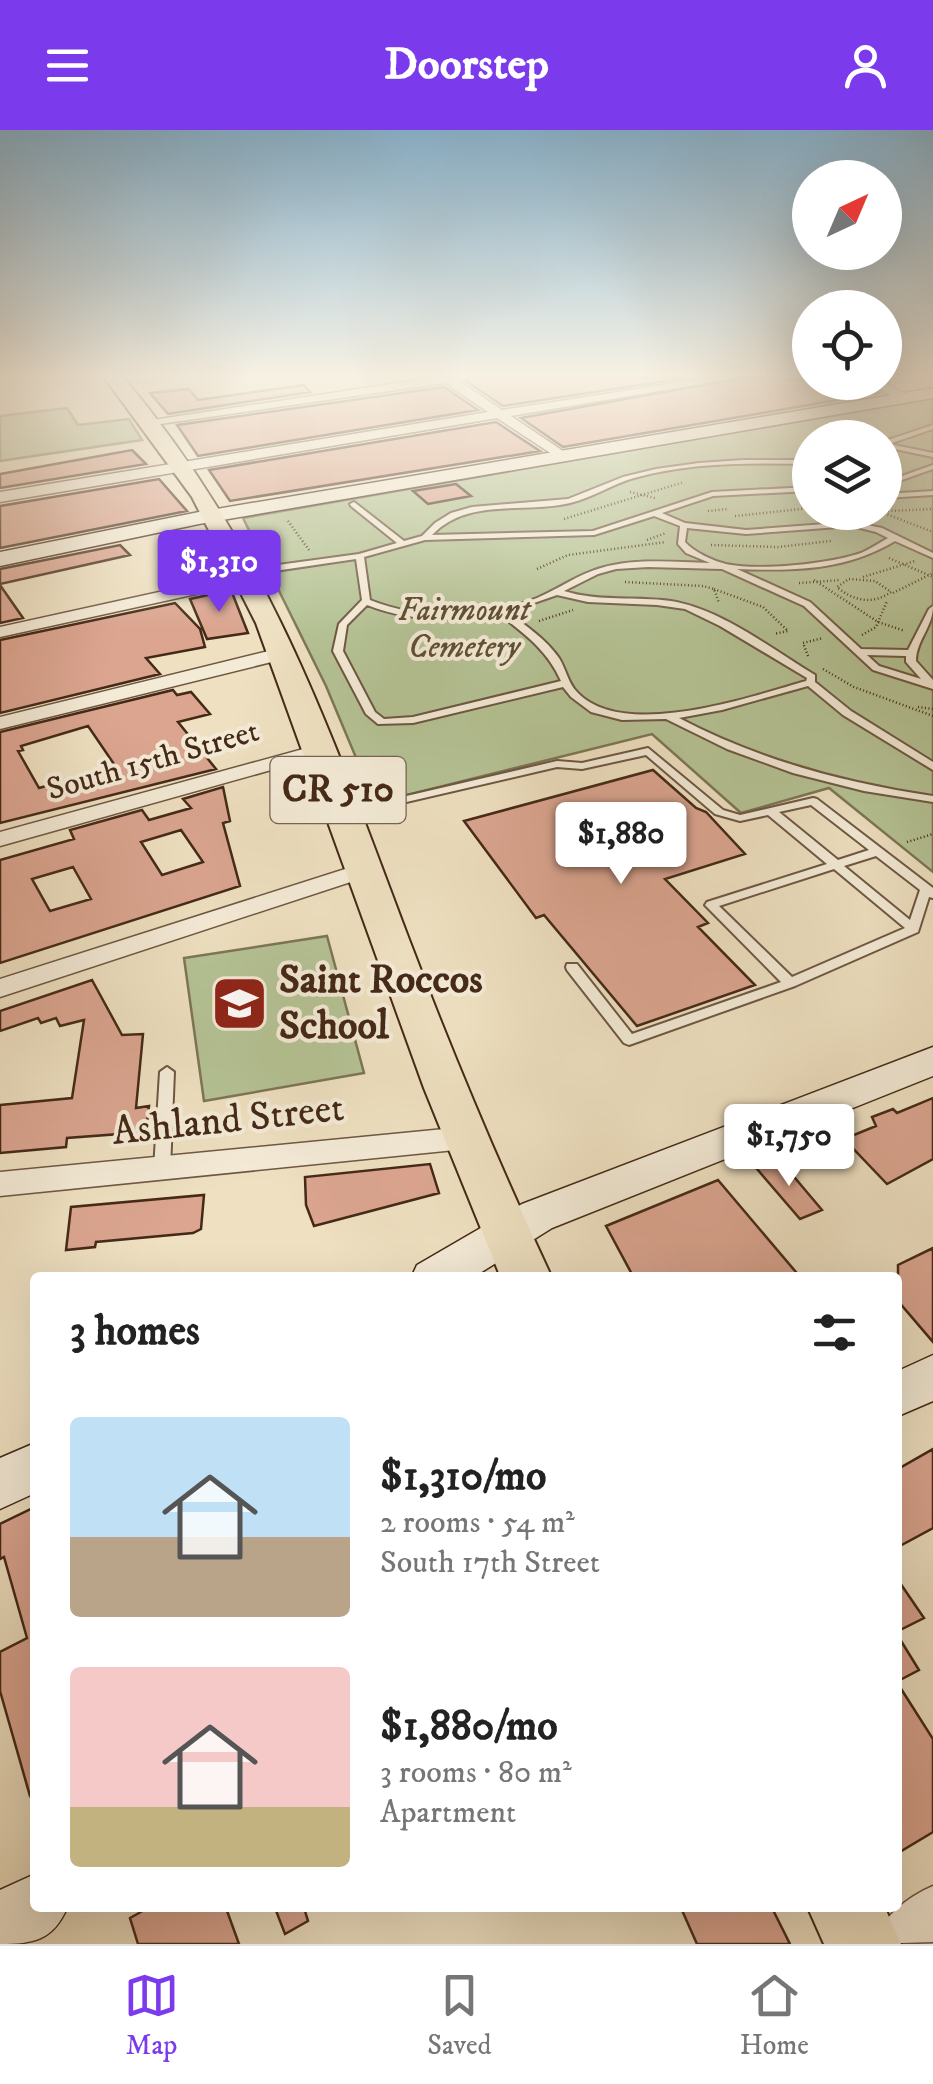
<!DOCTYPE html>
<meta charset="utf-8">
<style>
:root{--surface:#fff;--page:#f2f2f2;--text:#222;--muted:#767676;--line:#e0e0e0;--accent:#7c3aed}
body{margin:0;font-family:"IM FELL DW Pica",serif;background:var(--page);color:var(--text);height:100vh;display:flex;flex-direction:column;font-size:38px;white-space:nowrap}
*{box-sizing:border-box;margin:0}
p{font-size:32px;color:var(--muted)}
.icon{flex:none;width:55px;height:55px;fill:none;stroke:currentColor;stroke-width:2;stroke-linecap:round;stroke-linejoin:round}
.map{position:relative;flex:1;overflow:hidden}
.sheet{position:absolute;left:30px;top:1142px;width:872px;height:640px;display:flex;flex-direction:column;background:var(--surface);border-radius:10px;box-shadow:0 10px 40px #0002}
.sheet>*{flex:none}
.needle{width:65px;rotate:44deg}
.tools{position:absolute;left:792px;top:30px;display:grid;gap:20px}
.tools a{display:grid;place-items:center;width:110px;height:110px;border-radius:50%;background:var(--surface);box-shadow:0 10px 40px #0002;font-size:50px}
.price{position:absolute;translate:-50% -85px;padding:0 22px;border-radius:10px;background:#fff;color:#222;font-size:32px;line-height:65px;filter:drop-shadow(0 2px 5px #0008)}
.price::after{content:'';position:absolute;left:50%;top:60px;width:30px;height:22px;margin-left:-15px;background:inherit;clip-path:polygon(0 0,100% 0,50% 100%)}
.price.current{background:var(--accent);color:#fff}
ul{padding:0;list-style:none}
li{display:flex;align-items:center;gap:30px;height:250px;padding:0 40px}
li span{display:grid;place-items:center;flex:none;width:280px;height:200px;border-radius:10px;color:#555}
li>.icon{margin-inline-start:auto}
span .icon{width:120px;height:120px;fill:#fffc;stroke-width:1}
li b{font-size:42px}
h2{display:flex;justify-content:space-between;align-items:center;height:120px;padding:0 40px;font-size:42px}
header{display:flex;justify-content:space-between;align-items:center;height:130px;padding:0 40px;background:var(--accent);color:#fff;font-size:45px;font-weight:800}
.tabs{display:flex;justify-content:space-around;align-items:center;height:140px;border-top:2px solid var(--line);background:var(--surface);font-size:28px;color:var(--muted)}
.tabs a{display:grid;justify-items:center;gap:5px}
.tabs .current{color:var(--accent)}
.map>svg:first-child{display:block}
.green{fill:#b5c395;stroke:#7c7656;stroke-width:2.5;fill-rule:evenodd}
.building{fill:#dba590;stroke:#442917;stroke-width:2.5;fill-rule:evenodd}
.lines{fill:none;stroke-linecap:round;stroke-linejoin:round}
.lane-casing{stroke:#6e5742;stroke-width:4}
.street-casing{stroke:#6e5742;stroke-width:3}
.secondary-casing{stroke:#442917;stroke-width:3}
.primary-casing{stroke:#442917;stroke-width:4}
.path{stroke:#442917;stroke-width:2.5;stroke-dasharray:1 2.5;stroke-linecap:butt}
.lane{fill:#f4ebd7;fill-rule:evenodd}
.street{fill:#f4ebd7;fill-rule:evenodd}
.secondary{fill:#f4ebd7;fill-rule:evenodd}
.primary{fill:#eee0c1;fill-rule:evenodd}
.labels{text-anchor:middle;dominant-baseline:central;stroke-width:8;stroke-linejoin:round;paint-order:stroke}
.far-park-label{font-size:32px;font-style:italic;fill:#605036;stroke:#f4ebd7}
.far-street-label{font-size:32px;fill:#442917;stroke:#f4ebd7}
.shield{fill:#f4ebd7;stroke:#796351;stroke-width:2.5}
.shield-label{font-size:38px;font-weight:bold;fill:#442917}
.poi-label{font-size:40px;font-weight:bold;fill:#442917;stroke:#f4ebd7;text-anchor:start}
.street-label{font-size:40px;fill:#442917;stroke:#f4ebd7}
</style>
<header><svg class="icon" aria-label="menu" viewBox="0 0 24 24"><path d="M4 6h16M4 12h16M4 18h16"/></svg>Doorstep<svg class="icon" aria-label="person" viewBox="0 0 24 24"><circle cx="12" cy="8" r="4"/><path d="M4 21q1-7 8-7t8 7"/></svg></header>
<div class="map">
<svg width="933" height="1814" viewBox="0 0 933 1814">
<rect width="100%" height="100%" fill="#eee0c1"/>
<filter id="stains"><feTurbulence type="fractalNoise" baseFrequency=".002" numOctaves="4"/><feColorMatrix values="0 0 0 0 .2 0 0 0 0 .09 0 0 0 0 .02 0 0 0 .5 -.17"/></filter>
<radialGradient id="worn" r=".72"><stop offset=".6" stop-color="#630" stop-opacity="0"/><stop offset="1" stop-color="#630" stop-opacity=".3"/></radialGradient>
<path class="green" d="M933,267V742L829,658L741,683L652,604L375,673L326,556L243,388ZM810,308H885V382H810Z
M67,278L78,295L129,289L142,310L0,331V286Z
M327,806L364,943L204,971L184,828Z"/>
<path class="building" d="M470,247H692L503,276L466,251Z
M746,247L863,252L879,263L563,317L521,288Z
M304,255L310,262L168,284L150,263L189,259L198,270Z
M444,257L478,280L198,326L177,295Z
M496,292L540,321L230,371L209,340Z
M132,320L146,334L0,358V344Z
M159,349L187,381L0,418V376Z
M456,354L471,366L428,374L413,361Z
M204,408L224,444L184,453L167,413Z
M120,415L130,425L0,454V439Z
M0,455L23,488L0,493Z
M231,460L248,503L207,509L190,469Z
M175,473L200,499L205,517L146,528L160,544L0,583V510Z
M173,560L177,565L191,562L210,584L178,592L216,639L0,693V602ZM88,596L116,637L39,658L18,621L23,620L21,616Z
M653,640L696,678L706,682L745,724L665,749L708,793L698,797L755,855L637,896L544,785L536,788L464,691Z
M223,657L230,691L223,693L240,756L0,833V730L74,709L70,700L142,680L149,690L191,678L183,669ZM181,700L203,732L162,745L141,712ZM73,737L91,769L50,781L32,749Z
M92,850L122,905L143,904L136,978L149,976L146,1002L67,1008L66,1017L0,1023V975L72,968L84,890L60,896L56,888L41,893L38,888L0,901V881Z
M933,968V1029L887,1054L844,1009L876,996L872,987L893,979L897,983Z
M779,1029L822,1080L800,1089L757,1039Z
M430,1034L439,1063L314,1096L306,1075L305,1047Z
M718,1050L801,1148H634L606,1096Z
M204,1065L201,1099L193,1103L96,1112L95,1117L66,1120L71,1077Z
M933,1118V1212L898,1171V1135Z
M933,1319V1398L898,1417V1339Z
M35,1377V1665L30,1666L0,1561V1522L27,1508L4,1427L0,1429V1394Z
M898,1450L924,1488L898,1501Z
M898,1506L919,1540L898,1551Z
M898,1554L933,1609V1702L898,1723Z
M148,1778H226L239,1814H138L130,1788Z
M275,1778H304L308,1791L285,1804Z
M681,1778H772L790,1814H697Z"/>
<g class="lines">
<defs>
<path id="lane" d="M933,295V299L889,314L933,323V327L885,317V311Z
M743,330H810V334C752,333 691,332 634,348C612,354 592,368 570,373C524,384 468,367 432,405L593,401L712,362L810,357V361L713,366L662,383L685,393L746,400L852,392L882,398L933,423V428L895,411C845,441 794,441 737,439L810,472L861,519L908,520L929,479L933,476C933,497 916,511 916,531L933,550V559L873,540L804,476L722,439L648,437L616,439L598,444L564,461C599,472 635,466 671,471C721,479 772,519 815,545V552L851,581L933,632V640L843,585L808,556L722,580L679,588C759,630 844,653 933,666V672L864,661L793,643L727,619L666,589L622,590L591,582L571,567L563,557L413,593L378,594L366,584L333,521L339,494L362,470L356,429L248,445L244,442L248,439L359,424L397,413L351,376L350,374L354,372L404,411L422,406L435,393L451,383L472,377L568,369L623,347L656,339L699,333ZM654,386L680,396L678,414L686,423L710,433C674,432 635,428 601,438C578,444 559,459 537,468C485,489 423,491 370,470L364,427L425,410L594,405ZM852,396L876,402L888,408C879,413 870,419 861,423C828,434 760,441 726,434C713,431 694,422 685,412L687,398L746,404ZM557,465L588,472L657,475L685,479L720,496L807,548L806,551C750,567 623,611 577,562C568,553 566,539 559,528C546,509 526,496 508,482ZM367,475C410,492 454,492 499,484C525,504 548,521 561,551L413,587L384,589L375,582L343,521L347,495ZM867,525L906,526V532L921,549L879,536Z
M933,335V339L885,356V352Z
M933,361V365L885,368V364Z
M648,618L723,680L740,685L813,668L817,669L933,758V768L929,767L918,802L795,856L629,915L624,913L567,840L566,837L567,834H577L632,904L781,852L705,775L707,772L827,734L768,685L740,691L715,684L646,625L582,639L557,637L346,686L340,683L346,680L557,631L582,633ZM811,675L869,720L838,730L779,682ZM876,726L920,760L910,790L844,736ZM834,739L905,798L792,847L719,776Z
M167,937L174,942L170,1039L167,1043L162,1045L157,1043L154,1039L160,942Z"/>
<path id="street" d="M437,247H467L459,251L502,280L714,247H742L511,286L566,323L561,330L497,288L0,372V362L488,282L445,253L153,295L146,291Z
M867,252H884L912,268L901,271Z
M250,442L256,443V451L0,507V497Z
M285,517L294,523L292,527L0,599V587Z
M325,613L332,615V623L0,716V702Z
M364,733L372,735L376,740L372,745L0,867V849Z
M465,997L476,1000L480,1008L476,1016L465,1019L0,1066V1042Z
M933,1756V1812L871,1814C882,1788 907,1767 933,1756Z"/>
<path id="secondary" d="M933,258V268L199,394L0,436V422L199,382Z
M933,917V946L552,1098L472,1148H411L417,1135L522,1074Z
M933,1225V1271L898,1286V1241Z
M35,1313V1363L0,1379V1328Z
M35,1744V1778H67C53,1810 34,1814 0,1814V1760Z"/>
<path id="primary" d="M104,247H123C271,423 330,601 410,812C453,925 500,1037 552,1148H501L424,958L256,493L192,367Z
M808,1778H885L901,1814H824Z"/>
</defs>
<use href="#lane" class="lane-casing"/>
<use href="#street" class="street-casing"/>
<use href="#secondary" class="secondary-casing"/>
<use href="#primary" class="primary-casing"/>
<path class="path" d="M630,362L655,368
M708,381L728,379
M888,381L933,379
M881,382L933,402
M735,386L810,378
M564,389L684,352
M288,391L309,420
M647,410L666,403
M711,415L778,417L831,411
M889,428L933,447
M537,439L568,425L666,412
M863,447L915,431
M849,449L875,451L891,462C873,475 853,471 837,457Z
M814,450L878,492L905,501
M625,452L703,456L714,459L719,473
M799,453L840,450
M714,459L763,477L788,501L774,504
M893,463L933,443
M539,491L573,480
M862,505L876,497L887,471
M808,526L803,513L823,508
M823,539L854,557L933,586
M918,577L933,579
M907,712L933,704"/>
<use href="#lane" class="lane"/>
<use href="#street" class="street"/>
<use href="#secondary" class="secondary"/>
<use href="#primary" class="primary"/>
</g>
<linearGradient id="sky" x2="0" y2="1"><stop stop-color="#89b7d5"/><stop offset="0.49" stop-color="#f7f1e3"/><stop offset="1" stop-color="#f7f1e3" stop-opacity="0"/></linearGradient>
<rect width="933" height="501" fill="url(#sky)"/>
<defs>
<symbol id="school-square" viewBox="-11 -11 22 22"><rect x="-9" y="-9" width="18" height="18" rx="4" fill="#8f2418" stroke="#f4ebd7"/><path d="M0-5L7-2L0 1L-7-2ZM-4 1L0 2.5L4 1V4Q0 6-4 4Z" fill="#fff"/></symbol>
</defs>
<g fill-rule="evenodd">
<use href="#school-square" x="208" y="842" width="63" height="63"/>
</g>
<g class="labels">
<g class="far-park-label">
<text x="464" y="481">Fairmount<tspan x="464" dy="37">Cemetery</tspan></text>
</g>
<g class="far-street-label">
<text transform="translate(153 631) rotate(-16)">South 15th Street</text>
</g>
<rect class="shield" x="270.5" y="627" width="135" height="66" rx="8"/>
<g class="shield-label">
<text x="338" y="660">CR 510</text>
</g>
<g class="poi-label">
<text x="279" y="851">Saint Roccos<tspan x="279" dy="46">School</tspan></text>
</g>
<g class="street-label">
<text transform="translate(228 991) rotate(-6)">Ashland Street</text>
</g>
</g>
<rect width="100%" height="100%" filter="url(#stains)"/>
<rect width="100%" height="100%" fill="url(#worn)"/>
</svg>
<div class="tools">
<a><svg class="needle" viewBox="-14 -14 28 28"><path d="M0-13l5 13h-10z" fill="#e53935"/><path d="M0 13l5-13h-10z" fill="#767676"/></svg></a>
<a><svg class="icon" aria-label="locate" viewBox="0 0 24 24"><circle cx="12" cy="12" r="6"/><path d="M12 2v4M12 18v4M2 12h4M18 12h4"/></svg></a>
<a><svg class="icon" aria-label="layers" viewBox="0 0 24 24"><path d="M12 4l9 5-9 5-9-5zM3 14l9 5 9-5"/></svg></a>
</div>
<b class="price current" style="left:219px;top:485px">$1,310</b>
<b class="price" style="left:621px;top:757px">$1,880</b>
<b class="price" style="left:789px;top:1059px">$1,750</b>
<section class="sheet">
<h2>3 homes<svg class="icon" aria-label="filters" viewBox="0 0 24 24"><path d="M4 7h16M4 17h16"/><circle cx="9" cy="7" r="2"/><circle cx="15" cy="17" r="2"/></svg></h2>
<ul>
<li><span style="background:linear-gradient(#bfe0f5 60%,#b9a48a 0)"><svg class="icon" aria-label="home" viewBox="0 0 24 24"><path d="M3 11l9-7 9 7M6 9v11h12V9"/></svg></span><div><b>$1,310/mo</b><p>2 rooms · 54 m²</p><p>South 17th Street</p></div></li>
<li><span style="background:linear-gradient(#f6c9c9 70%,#c2b280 0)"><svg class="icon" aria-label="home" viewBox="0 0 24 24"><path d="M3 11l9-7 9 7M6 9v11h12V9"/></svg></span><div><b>$1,880/mo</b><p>3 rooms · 80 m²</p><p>Apartment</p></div></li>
</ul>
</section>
</div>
<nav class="tabs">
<a class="current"><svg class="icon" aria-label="map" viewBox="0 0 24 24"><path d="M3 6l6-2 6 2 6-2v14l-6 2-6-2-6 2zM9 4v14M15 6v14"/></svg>Map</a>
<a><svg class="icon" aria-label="saved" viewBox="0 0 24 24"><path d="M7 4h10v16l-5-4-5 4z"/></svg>Saved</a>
<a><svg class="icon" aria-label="home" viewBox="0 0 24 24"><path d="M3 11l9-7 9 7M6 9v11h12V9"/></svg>Home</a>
</nav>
